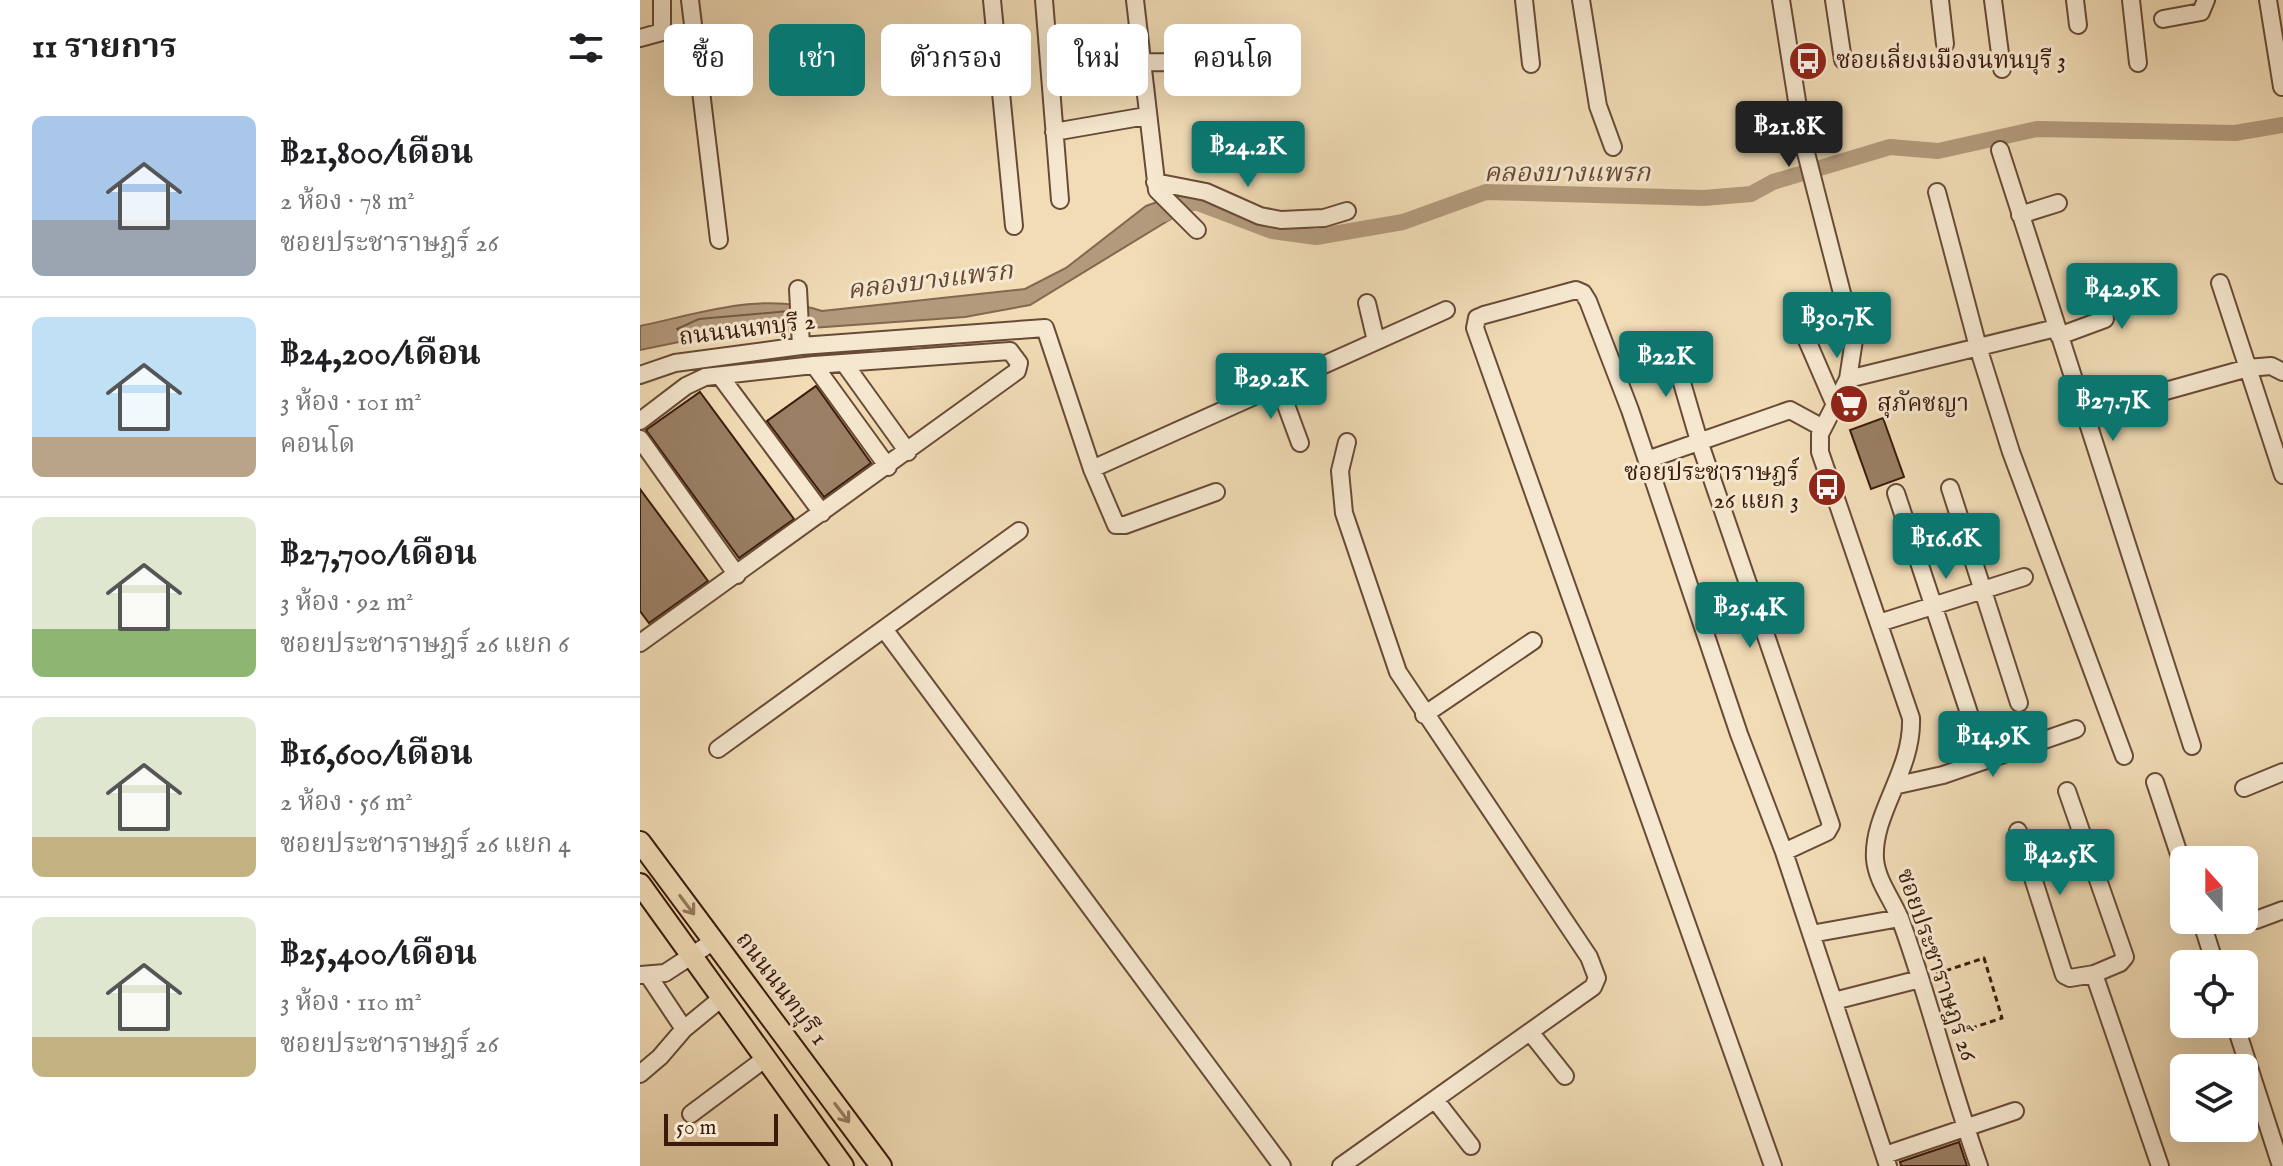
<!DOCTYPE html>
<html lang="th">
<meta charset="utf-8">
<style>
:root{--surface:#fff;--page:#f6f6f6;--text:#202124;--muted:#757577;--line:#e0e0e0;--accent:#0f766e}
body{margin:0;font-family:"IM FELL English","Noto Serif Thai",serif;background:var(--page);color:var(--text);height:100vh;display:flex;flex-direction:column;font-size:30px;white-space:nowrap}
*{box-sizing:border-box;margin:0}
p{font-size:26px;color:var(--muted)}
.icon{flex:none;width:44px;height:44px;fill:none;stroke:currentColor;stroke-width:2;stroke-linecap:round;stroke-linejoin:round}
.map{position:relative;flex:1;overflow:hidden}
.sheet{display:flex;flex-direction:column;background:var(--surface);width:640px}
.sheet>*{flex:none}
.banner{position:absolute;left:24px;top:24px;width:760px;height:72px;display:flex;gap:16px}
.needle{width:52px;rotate:339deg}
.controls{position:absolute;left:1530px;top:846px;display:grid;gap:16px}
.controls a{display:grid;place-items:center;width:88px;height:88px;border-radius:12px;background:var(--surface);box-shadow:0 8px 32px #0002;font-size:40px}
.scale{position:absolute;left:24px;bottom:20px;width:114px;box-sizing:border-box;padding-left:8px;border:4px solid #3b1b0b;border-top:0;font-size:22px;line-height:28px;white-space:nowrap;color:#3b1b0b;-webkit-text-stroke:6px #f6e8d0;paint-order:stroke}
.price{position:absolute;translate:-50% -68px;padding:0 18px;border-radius:8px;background:var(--accent);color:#fff;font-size:26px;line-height:52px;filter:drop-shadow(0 2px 4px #0008)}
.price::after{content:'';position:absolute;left:50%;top:48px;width:24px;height:18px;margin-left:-12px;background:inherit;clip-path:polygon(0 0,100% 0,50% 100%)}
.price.selected{background:#222;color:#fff}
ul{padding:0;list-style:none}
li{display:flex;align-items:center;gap:24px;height:200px;padding:0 32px}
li+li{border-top:2px solid var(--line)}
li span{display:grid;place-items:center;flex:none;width:224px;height:160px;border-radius:12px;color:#555}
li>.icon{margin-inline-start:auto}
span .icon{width:96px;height:96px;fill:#fffc;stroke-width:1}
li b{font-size:34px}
h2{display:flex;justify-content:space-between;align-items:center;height:96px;padding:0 32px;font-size:34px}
.tag{padding:0 28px;border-radius:12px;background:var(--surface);box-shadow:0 8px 32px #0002;font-size:28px;line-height:72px}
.tag.selected{background:var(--accent);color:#fff}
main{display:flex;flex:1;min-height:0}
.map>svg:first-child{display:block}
.water{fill:#b39a7c;stroke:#83674f;stroke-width:2}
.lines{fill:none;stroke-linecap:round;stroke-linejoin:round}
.shore{stroke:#775a44;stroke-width:2}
.canal{stroke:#b39a7c;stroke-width:16}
.building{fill:#9a7f64;stroke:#3b1b0b;stroke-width:2}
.minor-casing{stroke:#684b36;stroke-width:20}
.major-casing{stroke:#3b1b0b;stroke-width:24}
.path{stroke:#3b1b0b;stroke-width:3;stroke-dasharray:6 4;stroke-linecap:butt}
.minor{stroke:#f6e8d0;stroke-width:16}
.major{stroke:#f1dcb6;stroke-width:20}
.oneway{stroke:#967c60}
.labels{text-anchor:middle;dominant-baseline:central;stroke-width:6;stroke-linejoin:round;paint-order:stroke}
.poi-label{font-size:24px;fill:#3b1b0b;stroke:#f6e8d0;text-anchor:start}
.street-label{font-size:24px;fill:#3b1b0b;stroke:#f6e8d0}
.water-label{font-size:26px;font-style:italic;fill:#654733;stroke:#f6e8d0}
</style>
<main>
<section class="sheet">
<h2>11 รายการ<svg class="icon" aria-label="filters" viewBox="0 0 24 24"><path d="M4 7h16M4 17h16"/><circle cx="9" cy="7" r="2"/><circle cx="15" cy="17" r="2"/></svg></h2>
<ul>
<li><span style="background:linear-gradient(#a9c7e8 65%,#9aa5b1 0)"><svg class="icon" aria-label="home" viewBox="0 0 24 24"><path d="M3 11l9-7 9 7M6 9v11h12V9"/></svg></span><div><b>฿21,800/เดือน</b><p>2 ห้อง · 78 m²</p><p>ซอยประชาราษฎร์ 26</p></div></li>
<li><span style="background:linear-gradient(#bfe0f5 75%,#b9a48a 0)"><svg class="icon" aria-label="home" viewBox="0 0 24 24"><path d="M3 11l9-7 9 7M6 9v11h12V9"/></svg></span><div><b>฿24,200/เดือน</b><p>3 ห้อง · 101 m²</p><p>คอนโด</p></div></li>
<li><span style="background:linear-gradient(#dfe7d0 70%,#8fb573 0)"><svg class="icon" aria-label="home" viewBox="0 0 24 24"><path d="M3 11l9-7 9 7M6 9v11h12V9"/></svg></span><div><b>฿27,700/เดือน</b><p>3 ห้อง · 92 m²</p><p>ซอยประชาราษฎร์ 26 แยก 6</p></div></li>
<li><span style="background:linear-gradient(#dfe7d0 75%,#c2b280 0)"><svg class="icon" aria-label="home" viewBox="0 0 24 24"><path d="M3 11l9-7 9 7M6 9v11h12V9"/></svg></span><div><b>฿16,600/เดือน</b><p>2 ห้อง · 56 m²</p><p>ซอยประชาราษฎร์ 26 แยก 4</p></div></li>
<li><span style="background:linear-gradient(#dfe7d0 75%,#c2b280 0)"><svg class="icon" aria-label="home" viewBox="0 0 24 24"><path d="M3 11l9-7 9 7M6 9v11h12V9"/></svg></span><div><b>฿25,400/เดือน</b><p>3 ห้อง · 110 m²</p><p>ซอยประชาราษฎร์ 26</p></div></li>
</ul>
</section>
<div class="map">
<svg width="1643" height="1166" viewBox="0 0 1643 1166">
<rect width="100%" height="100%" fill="#f1dcb6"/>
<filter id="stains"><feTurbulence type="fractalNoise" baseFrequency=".0025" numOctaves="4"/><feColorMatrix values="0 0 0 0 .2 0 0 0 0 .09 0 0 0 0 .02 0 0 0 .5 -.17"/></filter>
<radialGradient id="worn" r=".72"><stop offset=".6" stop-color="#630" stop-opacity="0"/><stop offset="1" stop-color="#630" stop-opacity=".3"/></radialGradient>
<path class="water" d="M520,201L534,217L390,305L325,317L73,335L0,350V326C58,314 123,291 182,311L385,289L426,268L506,206Z"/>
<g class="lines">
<path class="shore" d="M149,311L59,319L37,329L42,333L150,322"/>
<path class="canal" d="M524,214L543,203H558L632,231L676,237L763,222L846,192L1064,198L1111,194L1133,182L1250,147L1298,151L1397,129L1595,133L1643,125"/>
</g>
<path class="building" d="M176,386L231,463L184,497L127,421Z
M60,392L154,519L99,558L6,430Z
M1243,418L1264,477L1231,489L1210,430Z
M0,489L68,581L9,623L0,611Z
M1319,1142L1327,1166H1261L1260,1162Z"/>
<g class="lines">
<defs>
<path id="minor" d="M50,0L79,240
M352,0L374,226
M404,0L420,200
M495,0L517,190L557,230
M884,0L891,64
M941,0L958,106L973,147
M1141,0L1164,145L1214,340L1208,379L1180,434V452L1271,718C1273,771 1232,813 1235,859C1237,882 1253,900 1261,921C1290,1001 1310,1085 1339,1166
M1194,0L1203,60
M1300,0L1305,44
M1353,0L1362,69
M1435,0L1438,25
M1491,0L1498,63
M1628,0L1642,87
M1523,19L1561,12L1566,0
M0,38L22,32V0
M503,62L610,63
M414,132L506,116
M1360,150L1552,746
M515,182L566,192L620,216L641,220L684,218L707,211
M1297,192L1338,347L1371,452L1484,756
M1380,215L1418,203
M1580,283L1643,475
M158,289L161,346
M727,303L736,341
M1163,331L1195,405
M1419,336L1465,319L1456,276
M1031,345L1059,441L1191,825L1187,832L1144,852
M204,363L268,452
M174,365L248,467
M0,375L35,363L161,346L405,328L452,469L476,525H485L576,492
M80,376L182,513
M1208,379L1416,328
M639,386L660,443
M1443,414L1608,368L1631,366L1643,372
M0,421L46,386L65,377L174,365L370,351L379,363L377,371L0,643
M0,439L97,575
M1007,460L1150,410L1183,428
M452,469L806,310
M1310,488L1379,703
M1256,493L1331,719
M1239,623L1384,577
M244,629L642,1166
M784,715L893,641
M78,749L379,531
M1515,782L1544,869
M1258,785L1303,775L1436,729
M1604,788L1643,772
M1427,791L1485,957L1480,963L1454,974L1520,1166
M1378,831L1424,975L1430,978L1454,974
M1561,920L1575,964
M1616,920L1643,910
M1171,934L1260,918
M0,975L25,973L74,941
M8,975L44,1029
M1194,1001L1280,979
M1595,1024L1641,1166
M890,1032L925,1076
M0,1074L20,1057L44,1029L83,997
M796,1101L831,1146
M51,1114L126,1058
M1245,1155L1375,1111
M701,1166L953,987L957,978L949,957L758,672L704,513L700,471L707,442
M1133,1166L835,328L837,318L844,315L936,290L943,293L948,301L990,410L1099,734L1144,852L1248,1166"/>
<path id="major" d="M0,842L241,1166
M0,884L203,1166"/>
</defs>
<use href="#minor" class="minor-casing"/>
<use href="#major" class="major-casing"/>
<path class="path" d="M1296,974L1344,958L1362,1018L1314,1034"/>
<use href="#minor" class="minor"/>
<use href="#major" class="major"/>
</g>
<defs><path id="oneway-shaft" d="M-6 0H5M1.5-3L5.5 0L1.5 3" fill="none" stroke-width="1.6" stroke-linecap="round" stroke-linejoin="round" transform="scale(2)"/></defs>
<g class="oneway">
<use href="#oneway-shaft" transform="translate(47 905) rotate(53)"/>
<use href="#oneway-shaft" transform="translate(202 1113) rotate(53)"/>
</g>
<defs>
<symbol id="bus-disc" viewBox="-11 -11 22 22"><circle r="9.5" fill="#8f2418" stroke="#f6e8d0"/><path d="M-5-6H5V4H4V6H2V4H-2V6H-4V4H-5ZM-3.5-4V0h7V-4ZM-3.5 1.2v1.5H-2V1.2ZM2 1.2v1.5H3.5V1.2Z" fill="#fff"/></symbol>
<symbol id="supermarket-disc" viewBox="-11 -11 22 22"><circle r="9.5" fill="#8f2418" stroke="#f6e8d0"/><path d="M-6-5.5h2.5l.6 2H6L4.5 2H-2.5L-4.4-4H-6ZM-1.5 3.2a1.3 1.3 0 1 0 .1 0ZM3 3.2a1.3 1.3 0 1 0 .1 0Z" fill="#fff"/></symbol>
</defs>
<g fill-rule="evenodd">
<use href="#bus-disc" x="1146" y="39" width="44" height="44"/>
<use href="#supermarket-disc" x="1187" y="382" width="44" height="44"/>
<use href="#bus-disc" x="1165" y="465" width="44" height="44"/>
</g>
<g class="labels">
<g class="poi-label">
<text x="1196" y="61">ซอยเลี่ยงเมืองนทนบุรี 3</text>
<text x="1237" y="404">สุภัคชญา</text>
<text x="1159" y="473" text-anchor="end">ซอยประชาราษฎร์<tspan x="1159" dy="28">26 แยก 3</tspan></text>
</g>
<g class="street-label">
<text transform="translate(107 330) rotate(-7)">ถนนนนทบุรี 2</text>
<text transform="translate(1296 965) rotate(71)">ซอยประชาราษฎร์ 26</text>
<text transform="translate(141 989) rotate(53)">ถนนนนทบุรี 1</text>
</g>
<g class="water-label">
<text x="927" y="173">คลองบางแพรก</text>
<text transform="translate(290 281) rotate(-7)">คลองบางแพรก</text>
</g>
</g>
<rect width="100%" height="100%" filter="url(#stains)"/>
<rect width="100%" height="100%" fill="url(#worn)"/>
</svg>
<div class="controls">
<a><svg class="needle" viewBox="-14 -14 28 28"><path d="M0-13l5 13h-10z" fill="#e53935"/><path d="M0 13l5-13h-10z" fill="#757577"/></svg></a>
<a><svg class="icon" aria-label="locate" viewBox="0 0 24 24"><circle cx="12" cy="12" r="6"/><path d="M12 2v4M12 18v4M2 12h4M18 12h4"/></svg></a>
<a><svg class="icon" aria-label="layers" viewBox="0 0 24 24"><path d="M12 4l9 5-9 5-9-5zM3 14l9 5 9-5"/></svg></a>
</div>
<div class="scale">50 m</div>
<b class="price selected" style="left:1149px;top:169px">฿21.8K</b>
<b class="price" style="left:608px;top:189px">฿24.2K</b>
<b class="price" style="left:1482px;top:331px">฿42.9K</b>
<b class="price" style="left:1197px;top:360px">฿30.7K</b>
<b class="price" style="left:1026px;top:399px">฿22K</b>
<b class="price" style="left:631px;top:421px">฿29.2K</b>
<b class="price" style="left:1473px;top:443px">฿27.7K</b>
<b class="price" style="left:1306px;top:581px">฿16.6K</b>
<b class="price" style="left:1110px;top:650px">฿25.4K</b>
<b class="price" style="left:1353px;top:779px">฿14.9K</b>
<b class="price" style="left:1420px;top:897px">฿42.5K</b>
<div class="banner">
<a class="tag">ซื้อ</a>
<a class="tag selected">เช่า</a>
<a class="tag">ตัวกรอง</a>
<a class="tag">ใหม่</a>
<a class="tag">คอนโด</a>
</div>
</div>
</main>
